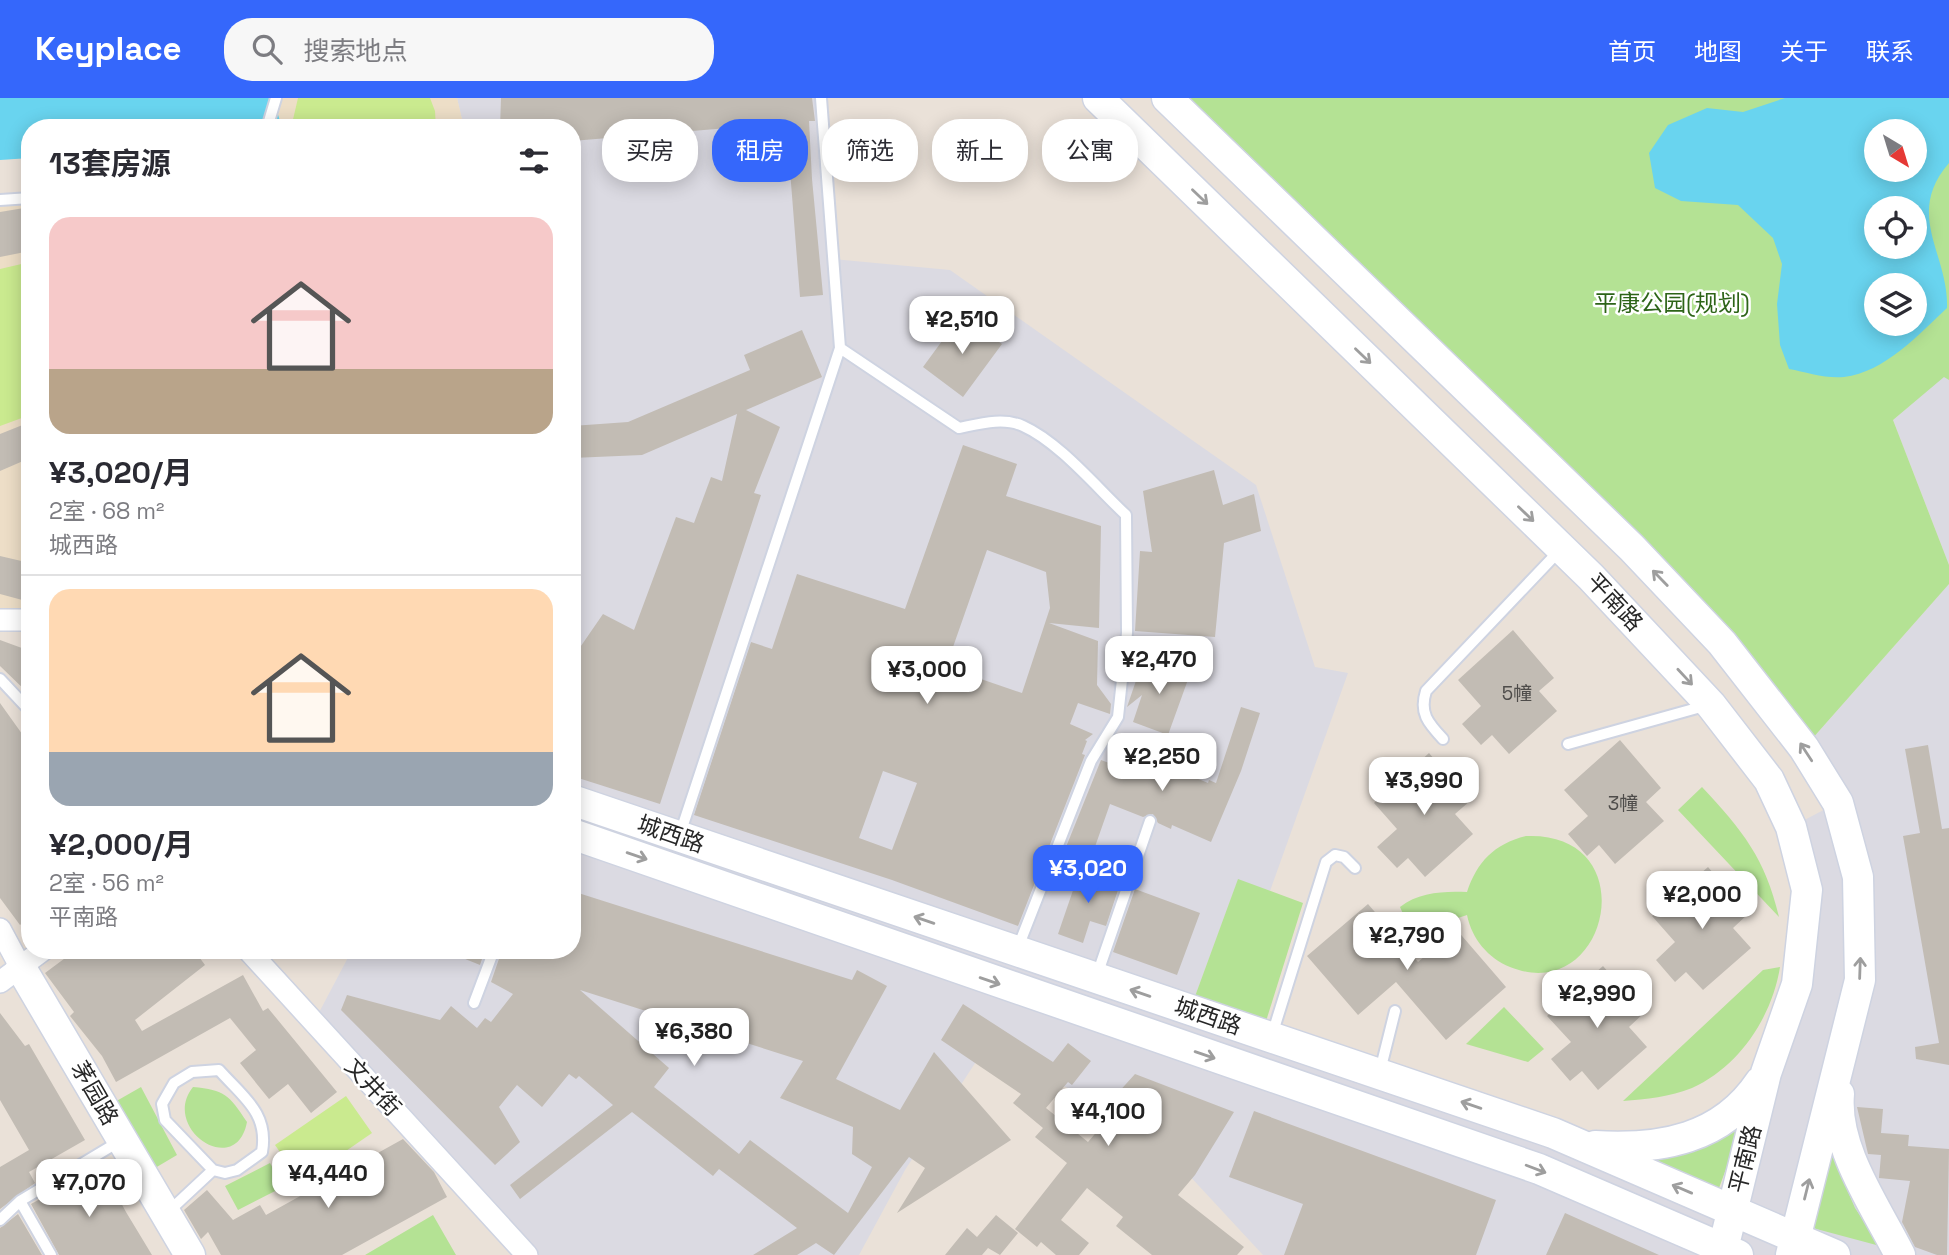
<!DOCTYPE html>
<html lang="zh">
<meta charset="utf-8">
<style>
:root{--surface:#fff;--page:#f7f7f7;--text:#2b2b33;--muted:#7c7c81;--line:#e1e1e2;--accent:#3567fb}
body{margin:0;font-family:"Space Grotesk","Noto Sans SC",sans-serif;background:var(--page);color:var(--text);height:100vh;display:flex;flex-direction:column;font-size:26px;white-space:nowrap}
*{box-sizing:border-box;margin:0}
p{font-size:23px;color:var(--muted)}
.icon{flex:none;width:38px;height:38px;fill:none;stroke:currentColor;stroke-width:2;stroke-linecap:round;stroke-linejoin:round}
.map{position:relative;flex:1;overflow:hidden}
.details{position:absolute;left:21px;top:21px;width:560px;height:840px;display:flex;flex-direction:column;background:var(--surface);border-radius:28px;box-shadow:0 4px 18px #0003}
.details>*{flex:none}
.top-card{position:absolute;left:602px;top:21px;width:665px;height:63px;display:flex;gap:14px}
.needle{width:46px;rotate:142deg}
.controls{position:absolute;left:1864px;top:21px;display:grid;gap:14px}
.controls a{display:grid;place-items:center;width:63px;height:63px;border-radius:50%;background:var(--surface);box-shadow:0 4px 18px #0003;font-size:35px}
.price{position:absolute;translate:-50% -60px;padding:0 16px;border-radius:14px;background:#fff;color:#222;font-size:23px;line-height:46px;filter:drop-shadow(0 2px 4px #0008)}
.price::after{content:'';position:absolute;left:50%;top:42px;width:21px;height:16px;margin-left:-10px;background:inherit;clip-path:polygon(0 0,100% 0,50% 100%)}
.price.on{background:var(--accent);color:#fff}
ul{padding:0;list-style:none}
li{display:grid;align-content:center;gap:14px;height:371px;padding:0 28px}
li+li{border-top:2px solid var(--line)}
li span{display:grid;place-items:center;height:217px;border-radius:21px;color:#555}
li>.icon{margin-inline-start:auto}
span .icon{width:126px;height:126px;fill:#fffc;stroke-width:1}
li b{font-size:30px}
h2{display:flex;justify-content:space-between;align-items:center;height:84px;padding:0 28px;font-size:30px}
.chip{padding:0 24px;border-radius:28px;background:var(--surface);box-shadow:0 4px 18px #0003;font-size:24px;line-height:63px}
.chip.on{background:var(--accent);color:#fff}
header{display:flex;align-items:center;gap:42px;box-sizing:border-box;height:98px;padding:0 35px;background:var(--accent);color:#fff}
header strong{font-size:33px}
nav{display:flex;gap:38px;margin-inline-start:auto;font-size:24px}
.search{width:490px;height:63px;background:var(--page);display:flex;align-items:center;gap:18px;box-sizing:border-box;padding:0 24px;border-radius:28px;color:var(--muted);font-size:26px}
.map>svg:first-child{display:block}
.industrial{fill:#dbdae2}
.education{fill:#eddec7}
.green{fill:#b4e294;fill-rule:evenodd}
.pitch{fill:#caea8f}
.water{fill:#69d4ef;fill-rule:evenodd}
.building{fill:#c2bcb4;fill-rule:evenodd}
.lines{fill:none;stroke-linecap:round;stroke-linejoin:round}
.lane-casing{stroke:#ced3e1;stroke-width:14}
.street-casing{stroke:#ced3e1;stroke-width:24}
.secondary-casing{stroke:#ced3e1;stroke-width:33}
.lane{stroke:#fff;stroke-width:10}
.street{stroke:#fff;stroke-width:21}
.secondary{stroke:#fff;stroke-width:30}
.oneway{stroke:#9e9e9e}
.labels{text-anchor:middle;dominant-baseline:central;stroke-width:5;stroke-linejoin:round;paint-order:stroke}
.number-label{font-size:19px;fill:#4e4c4a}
.park-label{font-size:23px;fill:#2d6418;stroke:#fff}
.street-label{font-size:23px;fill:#272727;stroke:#fff}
</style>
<header>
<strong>Keyplace</strong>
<div class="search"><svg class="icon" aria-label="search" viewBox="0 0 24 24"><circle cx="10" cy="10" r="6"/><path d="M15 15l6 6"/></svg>搜索地点</div>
<nav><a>首页</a><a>地图</a><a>关于</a><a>联系</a></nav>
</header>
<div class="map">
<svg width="1949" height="1157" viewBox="0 0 1949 1157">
<rect width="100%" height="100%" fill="#eae1d8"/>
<path class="industrial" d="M457,0H821L833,161L950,172L1256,387L1315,569L1348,575L1270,793L1238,782L1190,912L1732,1112L1797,886L1791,729L1837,705L1804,650L1949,486V1157H1263L1148,1033L987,947L905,1072L859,1157H527L314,924L352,852H572V30H464Z
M1944,278L1949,282V467L1893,322Z"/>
<path class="education" d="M276,0H457L464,30H267Z
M30,100V522H0V102Z"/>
<path class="green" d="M1167,0H1949V282L1944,279L1893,322L1949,467V486L1804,650L1722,545ZM1876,33H1914V72H1876ZM1876,110H1914V149H1876ZM1876,187H1914V226H1876Z
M1702,689C1743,733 1765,760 1779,819L1678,712Z
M1526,738C1647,733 1609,909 1510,869C1488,860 1472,841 1467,817L1434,828L1404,818L1400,809C1419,794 1444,793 1467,794C1477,764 1494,746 1526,738Z
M1238,781L1303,805L1262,936L1190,912Z
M1780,869C1772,919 1739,969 1692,990C1670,999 1646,1001 1623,1003L1763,872Z
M1504,909L1544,951L1528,964L1466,946Z
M141,989L177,1057L150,1073L113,1005Z
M193,989C225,992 229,997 247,1024C236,1082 160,1030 193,989Z
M1746,1017L1719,1090L1647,1058Z
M1831,1054L1855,1110L1880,1148L1809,1129Z
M270,1065L283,1089L238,1112L225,1088Z
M433,1117L456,1157H365Z"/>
<path class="pitch" d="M298,0H430L435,13L436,30H291Z
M30,164V317L0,328V171Z
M346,998L372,1035L301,1084L275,1047Z"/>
<path class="water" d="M0,0H273L280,23L277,30H30V60L0,62Z
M1785,0H1949V65C1904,117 1949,156 1947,210C1918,237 1885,274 1844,279C1826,281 1806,274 1789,271L1780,247L1777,206L1782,166L1773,140L1738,107L1681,103L1655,90L1649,55L1668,27L1707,10L1743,14ZM1876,33H1914V72H1876ZM1876,110H1914V149H1876ZM1876,187H1914V226H1876Z"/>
<path class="building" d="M501,0H812L815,23H809L812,81L823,197L800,199L788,47L767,49L765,27L572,43V30H500Z
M30,109V153L0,159V114Z
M961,217L1002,246L963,299L923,269Z
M802,232L822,279L746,312L780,329L754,395L761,397L660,706L572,678V561L603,516L634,532L676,419L694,425L711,379L722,383L737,316L642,357L572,360V328L628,324L750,272L744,257Z
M30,324V360L0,373V336Z
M963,347L1017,366L1006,398L1101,428L1099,530L1049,525L1098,543L1097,587L1111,606L1110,616L1078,605L1070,626L1093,636L1085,642L1087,643L1082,656L1085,657L1018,828L892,782L694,717L751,544L772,551L797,476L905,511ZM987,452L1046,474L1050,510L1022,595L946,569ZM883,673L917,685L892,752L859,740Z
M1214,372L1223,407L1254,396L1261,433L1224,445L1215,539L1135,533L1140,453L1152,454L1143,393Z
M0,458L30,465L26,503L0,496Z
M1513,532L1554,580L1539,593L1557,613L1509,656L1492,637L1481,647L1462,626L1481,608L1458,582Z
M0,542L30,553V597L0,568Z
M1154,563L1190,576L1168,637L1133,624L1142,597L1127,609L1140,571L1150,575Z
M0,605L30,647V819L20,827L0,800Z
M1241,609L1260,615L1241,673L1211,744L1172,727L1171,731L1158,725L1153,716L1143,719L1110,706L1090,763L1064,754L1101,662L1117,668L1122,656L1168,672L1170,669L1208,685L1209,682L1216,685Z
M1620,642L1661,690L1646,704L1664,723L1615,766L1599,747L1587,758L1568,736L1588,718L1564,692Z
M1928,647L1942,731L1949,730V967L1916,961L1915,949L1939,945L1903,738L1920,735L1905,651Z
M1429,655L1470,703L1455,716L1473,736L1425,779L1408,760L1397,770L1377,749L1397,731L1374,705Z
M1708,769L1748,816L1733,830L1751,850L1703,892L1686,874L1675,884L1656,862L1675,844L1652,818Z
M1080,772L1120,786L1106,828L1090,823L1083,845L1058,836Z
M1135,791L1200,815L1177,877L1113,854Z
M572,793L852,882L857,872L887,888L836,981L900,1012L934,954L1011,1042L897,1115L925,1070L909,1059L834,1157L816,1145L797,1157H753L797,1130L719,1071L713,1078L632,1014L520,1101L510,1087L613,1007L579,978L576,981L569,976L542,1009L517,987L499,1009L520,1044L495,1067L341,912L347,897L440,922L451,908L477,930L485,920L491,924L513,896L491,884L502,852H572ZM580,892L803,963L780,1000L853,1029L852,1056L872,1069L848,1115L750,1042L739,1056L654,989L669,970Z
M1368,806L1418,864L1456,831L1506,889L1446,942L1396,884L1358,917L1307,858Z
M76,852H194L205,867L135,922L142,933L243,877L263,913L268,910L337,994L311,1015L288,986L269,1001L240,965L256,952L230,920L116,984L102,958L70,918L74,914L45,875Z
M443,852H485L480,867Z
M1603,868L1644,915L1629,929L1647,949L1598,992L1582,973L1570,983L1551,961L1571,944L1547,918Z
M963,906L1053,964L1068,945L1091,963L1072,987L1068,984L1046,1010L1088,1044L1123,1003L1116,997L1135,976L1234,1014L1195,1077L1178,1097L1244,1149L1237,1157H1152L1116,1128L1123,1119L1087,1090L1061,1122L1089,1145L1079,1157H1056L1041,1144L1037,1149L1015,1131L1067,1065L1035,1039L1043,1030L1013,1005L1021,996L941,942Z
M0,915L25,948L29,946L85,1042L29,1074L35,1085L0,1111V1069L29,1052L0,1002Z
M1857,1009L1883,1011L1881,1035L1909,1037L1908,1048L1949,1051L1947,1157H1937L1915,1149L1902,1124L1910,1083L1879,1080L1881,1057L1868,1056Z
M1254,1013L1496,1102L1476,1157H1284L1303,1106L1229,1079Z
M403,1041L434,1074L447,1099L342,1157H221L208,1134L201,1141L184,1112L207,1092L233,1122L260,1107L266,1117Z
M101,1068L126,1114L152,1157H59L31,1106Z
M1565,1115L1659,1157H1546Z
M18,1116L42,1157H0V1130Z
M996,1117L1018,1135L1000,1157L988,1150L982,1157H945L967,1130L977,1139Z"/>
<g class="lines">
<defs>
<path id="lane" d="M267,30L276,0
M0,102L30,100
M840,250L959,330C979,326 1003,319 1023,328C1059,344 1097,390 1126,417L1127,535L1118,619L1091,663L1017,852
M0,581L30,613
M1443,641C1428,625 1419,615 1426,593L1560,452
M1568,646L1708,607
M680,736L840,250L821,0
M1097,877L1150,723
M474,905L494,852
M1272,937L1326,764L1335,757L1344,759L1355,770
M219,972C243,999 269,1015 262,1054L237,1072L225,1075L213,1072L165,1022L162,1006L174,985L192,974Z
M1380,973L1395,913
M20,1103L120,1043
M168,1114L213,1072
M0,1122L20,1103L51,1157"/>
<path id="street" d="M0,522H30
M0,831L21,870
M248,852L527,1157
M0,884L43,852"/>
<path id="secondary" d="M1098,0L1591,479L1711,607L1769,682L1791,729L1807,792L1797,886L1766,975L1723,1151
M1167,0L1632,450L1722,545L1804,650L1838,705L1858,779L1860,882L1791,1157
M572,702L1553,1035L1835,1157
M572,736L1539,1071L1738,1157
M21,870L190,1157
M1839,996C1834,1051 1876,1109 1900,1157
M1595,1048C1661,1052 1722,1041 1760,984"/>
</defs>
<use href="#lane" class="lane-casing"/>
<use href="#street" class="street-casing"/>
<use href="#secondary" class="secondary-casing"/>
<use href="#lane" class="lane"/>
<use href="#street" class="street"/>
<use href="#secondary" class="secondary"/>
</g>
<defs><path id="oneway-shaft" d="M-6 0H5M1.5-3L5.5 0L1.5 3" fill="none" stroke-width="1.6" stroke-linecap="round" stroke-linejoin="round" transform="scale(1.75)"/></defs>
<g class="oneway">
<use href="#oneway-shaft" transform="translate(1200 99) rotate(44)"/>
<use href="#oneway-shaft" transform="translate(1363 258) rotate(44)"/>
<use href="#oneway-shaft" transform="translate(1526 416) rotate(44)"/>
<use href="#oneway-shaft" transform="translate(1660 480) rotate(-134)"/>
<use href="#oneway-shaft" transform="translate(1685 579) rotate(47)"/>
<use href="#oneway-shaft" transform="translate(1806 654) rotate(-123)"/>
<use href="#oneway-shaft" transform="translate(637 758) rotate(19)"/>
<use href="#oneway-shaft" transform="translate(924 822) rotate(-161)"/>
<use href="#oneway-shaft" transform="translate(1860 870) rotate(-88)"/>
<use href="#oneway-shaft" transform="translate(990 883) rotate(19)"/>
<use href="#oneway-shaft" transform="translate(1140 895) rotate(-161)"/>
<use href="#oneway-shaft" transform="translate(1205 957) rotate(19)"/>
<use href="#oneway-shaft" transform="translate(1471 1007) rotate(-161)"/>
<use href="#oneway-shaft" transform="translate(1536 1071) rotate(21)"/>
<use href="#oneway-shaft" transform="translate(1682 1091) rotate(-157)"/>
<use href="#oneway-shaft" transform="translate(1807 1091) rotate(-76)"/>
</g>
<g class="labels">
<g class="number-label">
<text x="1517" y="595">5幢</text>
<text x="1623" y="705">3幢</text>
</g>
<g class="park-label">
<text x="1672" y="205">平康公园(规划)</text>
</g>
<g class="street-label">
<text transform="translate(1615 504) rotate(47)">平南路</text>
<text transform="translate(671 736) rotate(19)">城西路</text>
<text transform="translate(1208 918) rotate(19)">城西路</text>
<text transform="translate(373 989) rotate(47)">文井街</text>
<text transform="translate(95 995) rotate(60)">茅园路</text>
<text transform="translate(1745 1061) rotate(-76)">平南路</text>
</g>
</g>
</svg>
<div class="controls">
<a><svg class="needle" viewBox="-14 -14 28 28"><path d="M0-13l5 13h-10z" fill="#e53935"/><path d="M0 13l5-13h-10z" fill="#7c7c81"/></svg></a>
<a><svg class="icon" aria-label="locate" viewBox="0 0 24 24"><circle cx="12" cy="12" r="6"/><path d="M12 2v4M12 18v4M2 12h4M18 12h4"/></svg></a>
<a><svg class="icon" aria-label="layers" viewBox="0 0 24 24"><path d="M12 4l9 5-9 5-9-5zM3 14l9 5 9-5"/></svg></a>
</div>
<b class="price" style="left:962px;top:258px">¥2,510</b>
<b class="price" style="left:1159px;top:598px">¥2,470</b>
<b class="price" style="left:927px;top:608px">¥3,000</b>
<b class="price" style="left:1162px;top:695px">¥2,250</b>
<b class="price" style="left:1424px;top:719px">¥3,990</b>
<b class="price on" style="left:1088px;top:807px">¥3,020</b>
<b class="price" style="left:1702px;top:833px">¥2,000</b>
<b class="price" style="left:1407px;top:874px">¥2,790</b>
<b class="price" style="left:1597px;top:932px">¥2,990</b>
<b class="price" style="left:694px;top:970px">¥6,380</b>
<b class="price" style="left:1108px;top:1050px">¥4,100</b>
<b class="price" style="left:328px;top:1112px">¥4,440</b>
<b class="price" style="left:89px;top:1121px">¥7,070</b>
<div class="top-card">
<a class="chip">买房</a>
<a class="chip on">租房</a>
<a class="chip">筛选</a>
<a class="chip">新上</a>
<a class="chip">公寓</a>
</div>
<section class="details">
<h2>13套房源<svg class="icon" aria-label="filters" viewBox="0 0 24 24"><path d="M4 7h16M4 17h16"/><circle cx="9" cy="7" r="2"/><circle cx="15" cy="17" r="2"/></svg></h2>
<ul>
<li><span style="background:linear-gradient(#f6c9c9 70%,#b9a48a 0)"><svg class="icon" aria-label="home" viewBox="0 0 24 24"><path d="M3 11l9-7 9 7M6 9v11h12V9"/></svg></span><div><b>¥3,020/月</b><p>2室 · 68 m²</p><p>城西路</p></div></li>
<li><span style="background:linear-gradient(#ffd9b3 75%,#9aa5b1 0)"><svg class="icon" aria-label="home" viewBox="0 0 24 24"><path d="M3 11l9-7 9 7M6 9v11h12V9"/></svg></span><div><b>¥2,000/月</b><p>2室 · 56 m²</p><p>平南路</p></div></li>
</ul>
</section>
</div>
